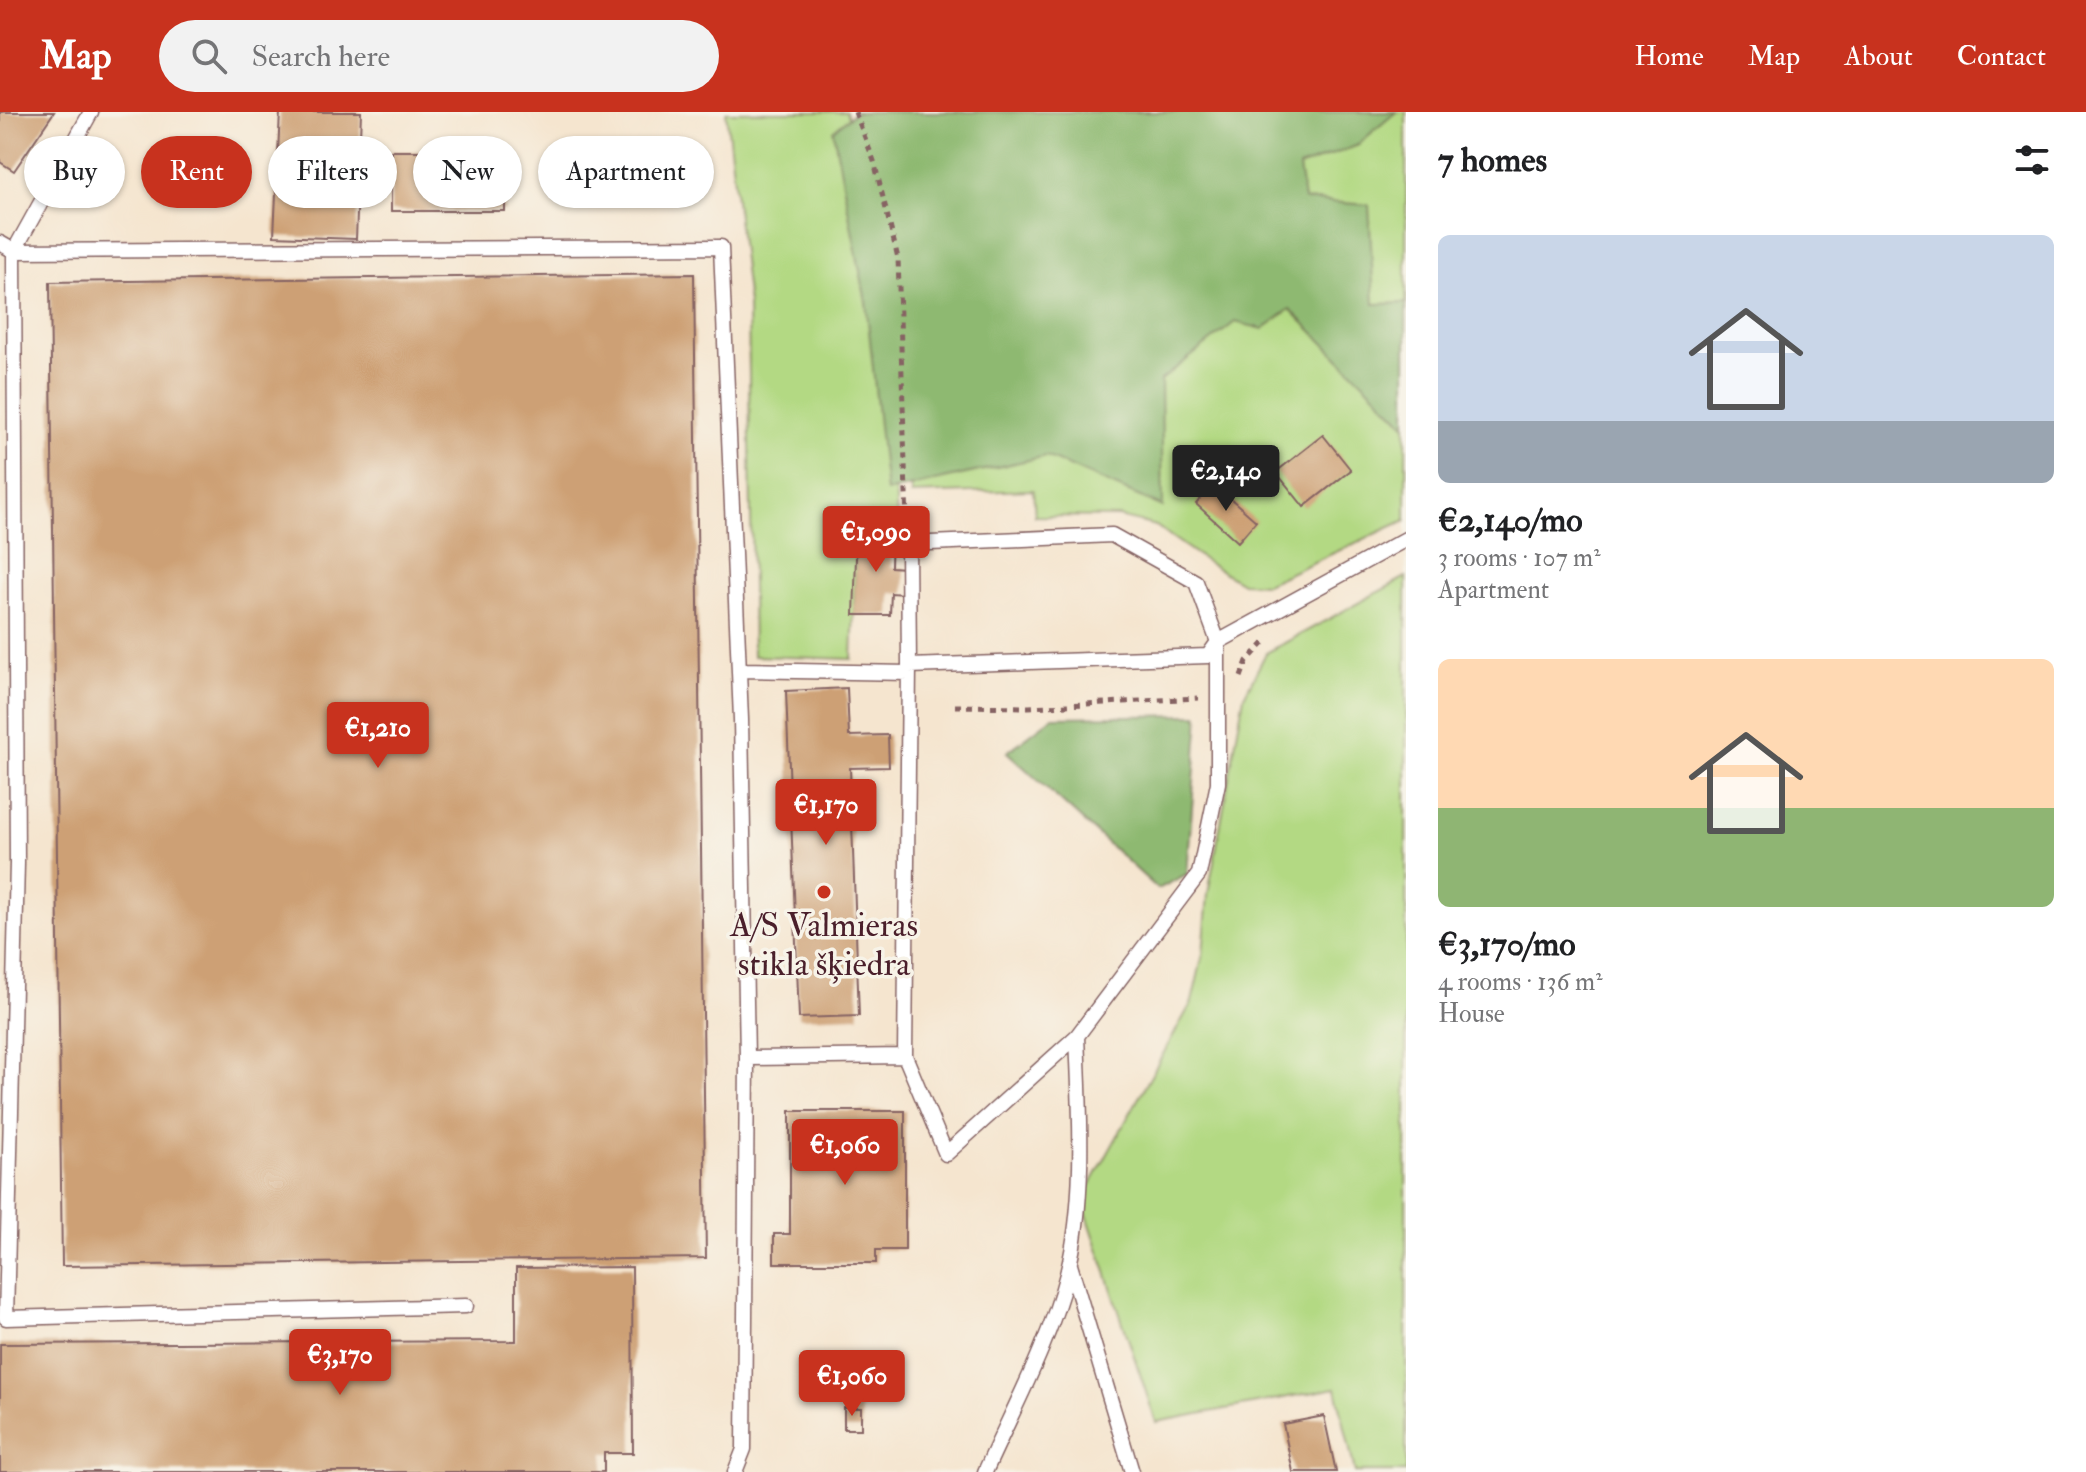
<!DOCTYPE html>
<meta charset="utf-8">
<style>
:root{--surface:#fff;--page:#f2f2f2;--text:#202124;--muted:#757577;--accent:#c8321e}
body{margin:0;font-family:"IM FELL Double Pica",serif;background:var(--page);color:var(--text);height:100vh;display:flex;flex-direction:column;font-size:30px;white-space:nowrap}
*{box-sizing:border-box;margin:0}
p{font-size:26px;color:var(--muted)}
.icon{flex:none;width:44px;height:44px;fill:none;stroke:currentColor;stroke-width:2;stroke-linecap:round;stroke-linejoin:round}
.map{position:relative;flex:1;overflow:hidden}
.details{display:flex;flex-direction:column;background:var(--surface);width:680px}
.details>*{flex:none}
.guide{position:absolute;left:24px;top:24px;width:760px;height:72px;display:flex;gap:16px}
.price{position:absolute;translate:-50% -68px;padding:0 18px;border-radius:8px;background:var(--accent);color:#fff;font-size:26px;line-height:52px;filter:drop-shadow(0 2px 4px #0008)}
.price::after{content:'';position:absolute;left:50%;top:48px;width:24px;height:18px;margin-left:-12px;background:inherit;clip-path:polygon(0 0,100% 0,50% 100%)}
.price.on{background:#222;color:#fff}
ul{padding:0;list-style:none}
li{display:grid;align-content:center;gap:16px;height:424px;padding:0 32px}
li span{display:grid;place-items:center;height:248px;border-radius:12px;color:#555}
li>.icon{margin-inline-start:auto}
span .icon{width:144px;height:144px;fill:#fffc;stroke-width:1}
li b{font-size:34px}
h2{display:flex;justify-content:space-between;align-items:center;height:96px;padding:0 32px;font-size:34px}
.tag{padding:0 28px;border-radius:36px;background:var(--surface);box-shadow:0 2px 6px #0004;font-size:28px;line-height:72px}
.tag.on{background:var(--accent);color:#fff}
header{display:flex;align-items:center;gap:48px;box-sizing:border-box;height:112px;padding:0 40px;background:var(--accent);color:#fff}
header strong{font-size:38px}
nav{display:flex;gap:44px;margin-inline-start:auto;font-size:28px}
.search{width:560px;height:72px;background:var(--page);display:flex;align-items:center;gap:20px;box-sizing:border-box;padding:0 28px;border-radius:44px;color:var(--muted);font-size:30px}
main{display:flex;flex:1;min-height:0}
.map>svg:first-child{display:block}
.green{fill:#b3d983;stroke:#7e7c57;stroke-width:2}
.forest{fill:#8eb971;stroke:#6c6c4e;stroke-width:2}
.building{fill:#cda074}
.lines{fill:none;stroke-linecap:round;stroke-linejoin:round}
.service-casing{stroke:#866464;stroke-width:17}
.path{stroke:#866464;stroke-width:5;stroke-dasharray:6 6;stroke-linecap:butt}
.service{stroke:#fff;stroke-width:14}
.poi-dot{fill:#c8321e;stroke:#f7f3e8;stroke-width:3}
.labels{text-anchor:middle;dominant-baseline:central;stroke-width:7;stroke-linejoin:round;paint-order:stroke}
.poi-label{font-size:34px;fill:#4a1f2b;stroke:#f7f3e8}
</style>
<header>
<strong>Map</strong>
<div class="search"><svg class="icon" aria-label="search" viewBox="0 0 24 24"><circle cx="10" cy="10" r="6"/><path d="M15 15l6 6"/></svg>Search here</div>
<nav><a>Home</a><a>Map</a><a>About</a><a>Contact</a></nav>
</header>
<main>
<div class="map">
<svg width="1406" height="1360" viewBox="0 0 1406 1360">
<rect width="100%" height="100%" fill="#f7f3e8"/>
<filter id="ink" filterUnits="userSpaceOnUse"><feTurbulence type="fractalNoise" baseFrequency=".0125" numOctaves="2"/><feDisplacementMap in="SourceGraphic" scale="16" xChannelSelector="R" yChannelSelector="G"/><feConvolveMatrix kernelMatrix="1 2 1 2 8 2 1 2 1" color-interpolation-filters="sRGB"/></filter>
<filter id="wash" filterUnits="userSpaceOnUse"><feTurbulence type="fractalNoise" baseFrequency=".006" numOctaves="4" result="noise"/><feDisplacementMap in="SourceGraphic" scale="32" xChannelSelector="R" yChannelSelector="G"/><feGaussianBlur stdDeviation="1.8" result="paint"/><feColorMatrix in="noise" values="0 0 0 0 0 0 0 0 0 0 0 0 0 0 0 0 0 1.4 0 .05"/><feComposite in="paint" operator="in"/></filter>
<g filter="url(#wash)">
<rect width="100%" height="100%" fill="#f5e5cf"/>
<path class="green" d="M726,0H846L857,30L893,300L897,419H857L852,547L753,544L748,192Z
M863,0H1406V408L1266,472L1242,471L1210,452L1156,414L1119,405L1035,404L1033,378L911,382L909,285Z
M1406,465V1360H1355L1336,1276L1156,1310L1082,1088L1192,890L1203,842L1208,782L1244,584L1266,541Z"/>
<path class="forest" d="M855,0H1396L1356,34L1299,55L1304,88L1369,93L1374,192L1406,191V313L1290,197L1263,217L1235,210L1161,268L1163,395L1046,344L886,380L866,190L833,19Z
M1199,603L1187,762L1158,777L1007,640L1053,605Z"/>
<g id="blocks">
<path class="building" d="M0,0H54L14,59L0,50Z
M280,0H361L356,127L274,124Z
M391,39H505V99H391Z
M694,162L706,1146L62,1154L50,170Z
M1323,323L1351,358L1304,395L1276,360Z
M1214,372L1256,409L1238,430L1196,392Z
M857,418L892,419L891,455L905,456L904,482L891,481L890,503H854Z
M847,576L849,624L888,623L889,655L850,656L859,904L799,906L786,579Z
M790,999H905V1138H876V1151H774V1122H790Z
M632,1155L633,1341H604V1360H0V1232L516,1229V1156Z
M844,1296H861V1317H844Z
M1324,1304L1336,1360H1293L1283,1312Z"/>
</g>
</g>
<g filter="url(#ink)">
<use href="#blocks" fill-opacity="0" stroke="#866464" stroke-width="2"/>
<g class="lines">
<defs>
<path id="service" d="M91,0L14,139L721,135L741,607L747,946L744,1337L735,1360
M0,131L14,139L17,751L6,1206L466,1194
M1112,423L1196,470L1218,530V671L1199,762L1077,924L946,1042L905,944L909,554L908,432Z
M909,554L1208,544L1218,530L1406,427
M739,558L909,561
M747,946L905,944
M1070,1153L1132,1360
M985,1360C1014,1295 1049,1232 1067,1162C1086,1090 1080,998 1077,924"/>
</defs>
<use href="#service" class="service-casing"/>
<path class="path" d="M855,0L874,49L898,146L907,411
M1241,565L1247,549L1264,531
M955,594L1029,595L1198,586"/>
<use href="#service" class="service"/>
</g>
</g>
<circle class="poi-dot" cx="824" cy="780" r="8"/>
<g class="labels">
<g class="poi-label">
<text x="824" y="813">A/S Valmieras<tspan x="824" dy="39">stikla šķiedra</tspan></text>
</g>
</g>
</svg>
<b class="price on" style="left:1226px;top:401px">€2,140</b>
<b class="price" style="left:876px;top:462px">€1,090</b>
<b class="price" style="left:378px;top:658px">€1,210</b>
<b class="price" style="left:826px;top:735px">€1,170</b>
<b class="price" style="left:845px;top:1075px">€1,060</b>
<b class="price" style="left:340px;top:1285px">€3,170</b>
<b class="price" style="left:852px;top:1306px">€1,060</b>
<div class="guide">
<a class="tag">Buy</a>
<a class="tag on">Rent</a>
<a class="tag">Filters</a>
<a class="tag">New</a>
<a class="tag">Apartment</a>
</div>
</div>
<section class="details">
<h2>7 homes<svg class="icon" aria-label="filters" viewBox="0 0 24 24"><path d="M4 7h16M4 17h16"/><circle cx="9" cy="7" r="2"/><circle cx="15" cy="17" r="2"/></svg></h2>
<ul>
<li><span style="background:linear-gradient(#c9d6e8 75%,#9aa5b1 0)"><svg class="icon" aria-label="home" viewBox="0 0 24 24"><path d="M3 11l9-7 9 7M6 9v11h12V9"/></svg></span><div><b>€2,140/mo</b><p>3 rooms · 107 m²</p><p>Apartment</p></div></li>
<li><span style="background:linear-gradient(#ffd9b3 60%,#8fb573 0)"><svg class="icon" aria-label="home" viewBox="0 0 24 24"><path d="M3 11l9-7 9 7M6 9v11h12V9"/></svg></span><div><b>€3,170/mo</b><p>4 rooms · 136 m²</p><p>House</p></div></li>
</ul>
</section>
</main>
